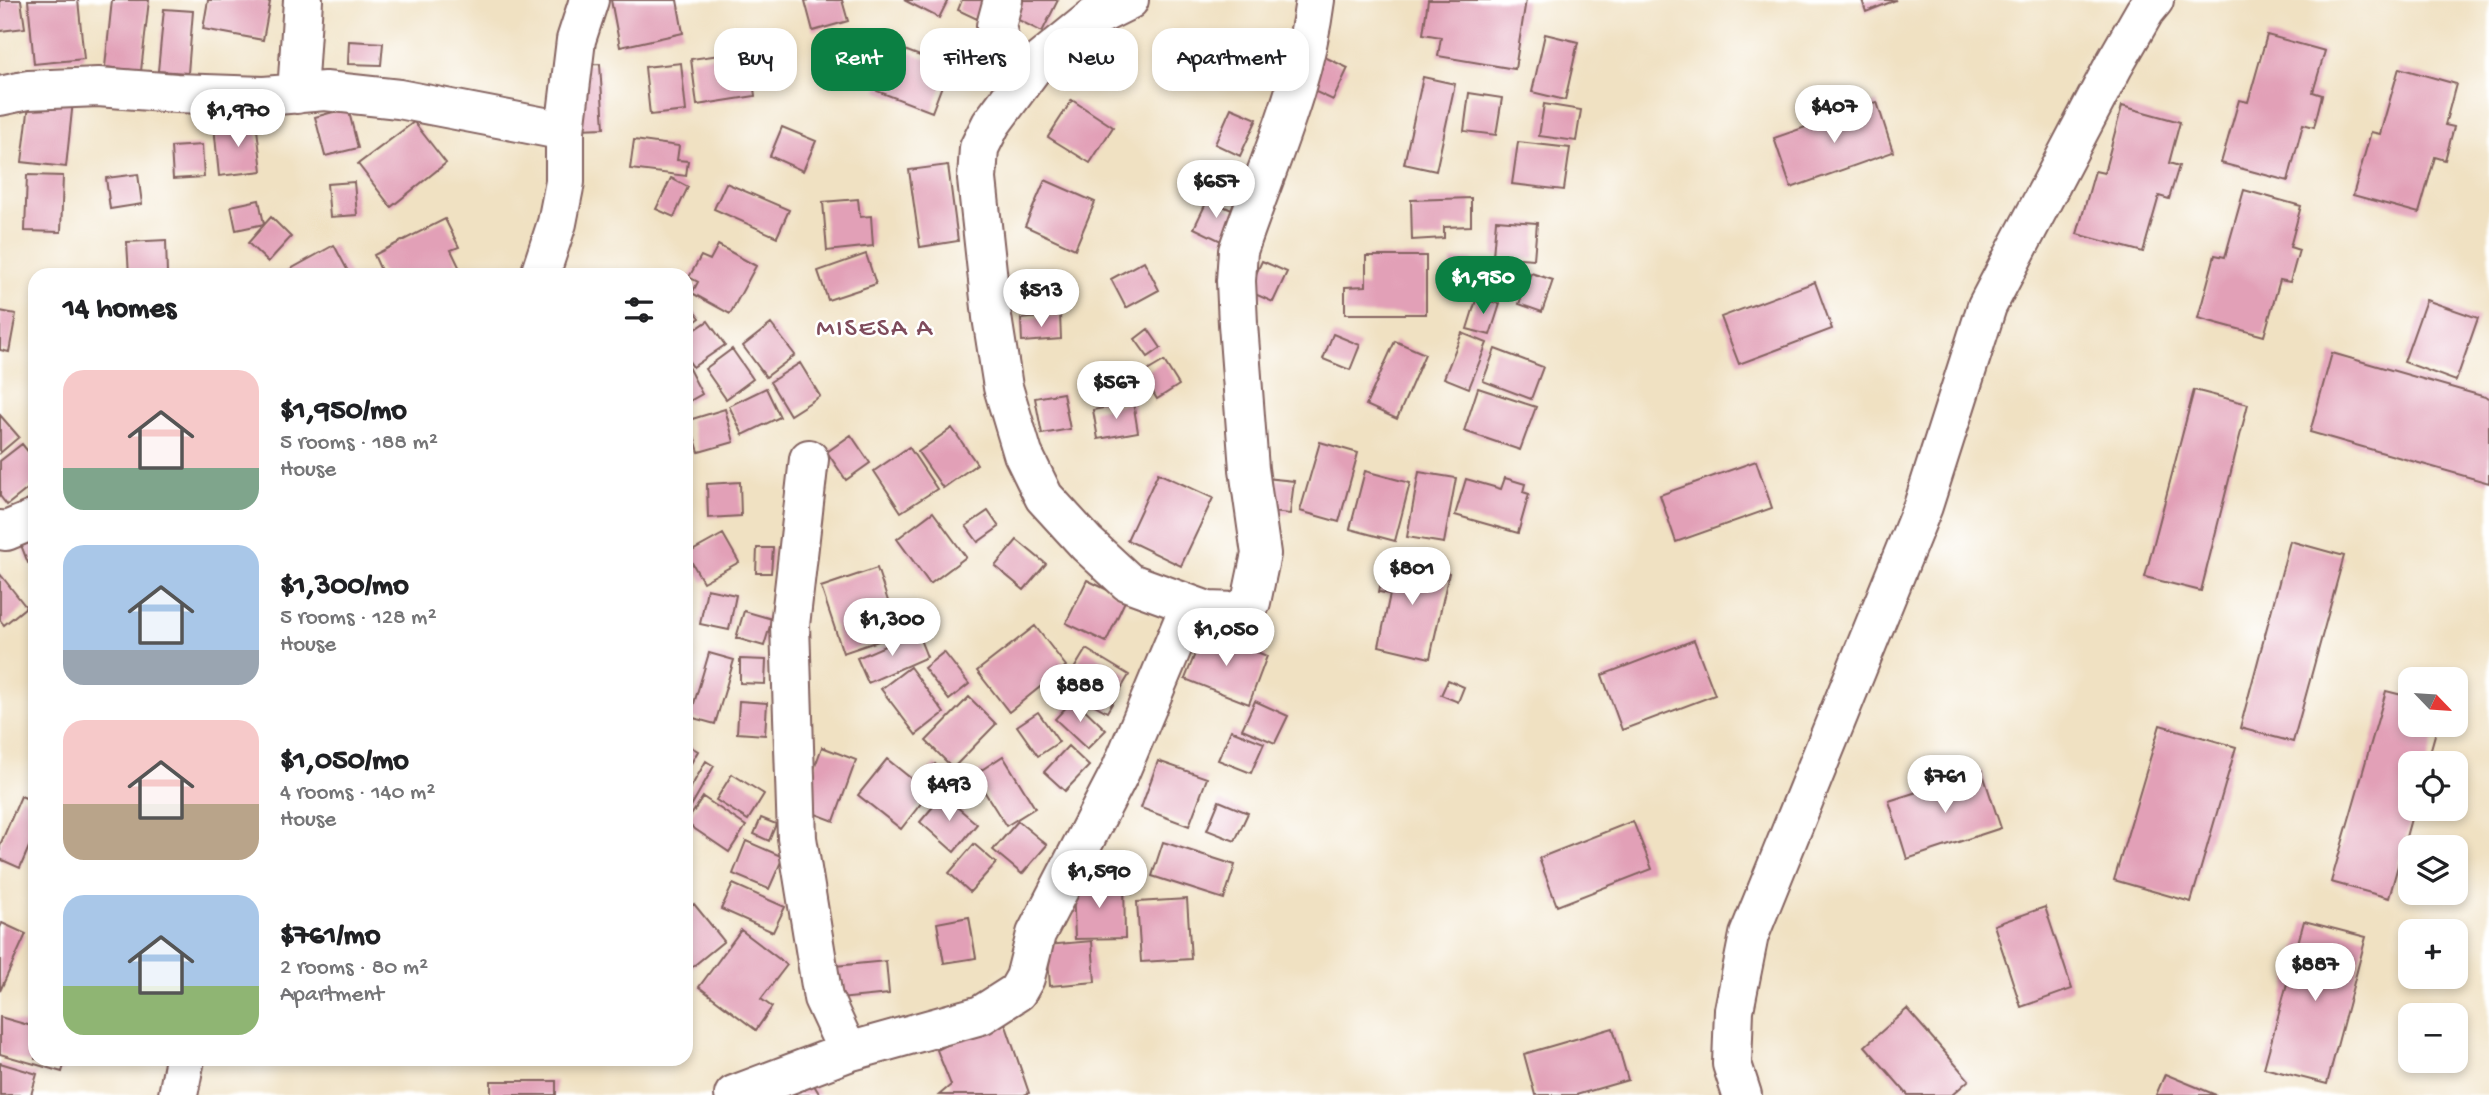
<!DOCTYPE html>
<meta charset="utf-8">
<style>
:root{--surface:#fff;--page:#f2f2f2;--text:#202124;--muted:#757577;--accent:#0b8043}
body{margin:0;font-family:"Gochi Hand",sans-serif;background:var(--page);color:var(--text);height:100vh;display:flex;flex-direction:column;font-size:26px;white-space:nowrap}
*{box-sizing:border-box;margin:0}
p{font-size:23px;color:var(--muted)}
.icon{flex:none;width:38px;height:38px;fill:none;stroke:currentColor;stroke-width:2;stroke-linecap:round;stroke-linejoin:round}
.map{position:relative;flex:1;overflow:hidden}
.panel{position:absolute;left:28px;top:268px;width:665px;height:798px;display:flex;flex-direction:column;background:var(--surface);border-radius:21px;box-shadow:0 4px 10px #0003}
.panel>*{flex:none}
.guide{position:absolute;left:714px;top:28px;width:665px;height:63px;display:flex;gap:14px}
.needle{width:46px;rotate:115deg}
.buttons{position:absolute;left:2398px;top:667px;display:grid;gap:14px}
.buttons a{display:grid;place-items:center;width:70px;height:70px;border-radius:14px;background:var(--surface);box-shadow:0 4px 10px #0003;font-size:35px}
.price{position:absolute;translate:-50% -60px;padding:0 16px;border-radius:24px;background:#fff;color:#222;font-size:23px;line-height:46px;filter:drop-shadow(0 2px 4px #0008)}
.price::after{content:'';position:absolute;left:50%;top:42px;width:21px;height:16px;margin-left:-10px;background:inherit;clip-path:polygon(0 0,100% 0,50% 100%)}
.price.selected{background:var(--accent);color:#fff}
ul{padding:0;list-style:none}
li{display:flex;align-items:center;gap:21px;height:175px;padding:0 35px}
li span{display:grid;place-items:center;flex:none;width:196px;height:140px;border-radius:21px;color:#555}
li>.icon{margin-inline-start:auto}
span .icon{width:84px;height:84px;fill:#fffc;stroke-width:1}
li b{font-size:30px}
h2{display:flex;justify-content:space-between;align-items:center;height:84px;padding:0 35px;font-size:30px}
.chip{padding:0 24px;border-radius:21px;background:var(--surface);box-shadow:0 4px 10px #0003;font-size:24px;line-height:63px}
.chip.selected{background:var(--accent);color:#fff}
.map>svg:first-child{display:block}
.building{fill:#e2a0b7}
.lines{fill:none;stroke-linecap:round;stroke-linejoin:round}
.minor-casing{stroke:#846360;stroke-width:42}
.minor{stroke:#fff;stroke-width:38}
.labels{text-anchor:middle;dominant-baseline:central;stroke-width:5;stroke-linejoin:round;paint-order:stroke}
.quarter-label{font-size:26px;letter-spacing:2px;fill:#7f4c5c;stroke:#fff}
</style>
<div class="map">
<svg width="2489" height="1095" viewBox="0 0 2489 1095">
<rect width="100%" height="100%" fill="#fff"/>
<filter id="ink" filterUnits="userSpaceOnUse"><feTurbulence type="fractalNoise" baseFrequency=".0143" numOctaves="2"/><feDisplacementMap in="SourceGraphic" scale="14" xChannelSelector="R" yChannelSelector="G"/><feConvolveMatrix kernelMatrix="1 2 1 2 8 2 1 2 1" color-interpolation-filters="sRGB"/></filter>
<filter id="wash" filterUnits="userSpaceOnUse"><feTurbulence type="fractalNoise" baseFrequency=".00686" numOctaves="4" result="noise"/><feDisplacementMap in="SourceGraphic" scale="28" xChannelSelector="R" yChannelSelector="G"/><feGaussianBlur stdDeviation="1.57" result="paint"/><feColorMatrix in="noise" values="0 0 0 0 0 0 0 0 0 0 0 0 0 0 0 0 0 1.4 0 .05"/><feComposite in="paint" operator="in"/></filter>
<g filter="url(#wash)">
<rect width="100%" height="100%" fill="#f0e1c2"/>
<g id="blocks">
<path class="building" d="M0,0H21L25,28L0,31Z
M28,0H78L84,59L34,64Z
M112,0H149L141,71L105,67Z
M208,0H257L270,2L263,40L203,29Z
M611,0H677L683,33L620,47Z
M809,0H842L848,21L813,31L805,1Z
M904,0H948L939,18Z
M962,0H986L977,19L958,10Z
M1009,0H1058L1042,32L1003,12Z
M1428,0H1526L1515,69L1438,56L1441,37L1423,34Z
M1862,0H1896L1866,12Z
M164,9L193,11L188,73L158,71Z
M1545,34L1578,42L1565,100L1532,92Z
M2267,35L2325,51L2313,92L2322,95L2314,127L2303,124L2288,181L2221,163L2239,100L2248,102Z
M349,41L383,43L381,65L348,64Z
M852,43L857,80L827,84L822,47Z
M894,46L949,67L932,112L877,91Z
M749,51L755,96L697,105L691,59Z
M1316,53L1348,68L1333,100L1301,85Z
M681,63L686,111L650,115L645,67Z
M600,64L604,128L578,129L574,65Z
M2399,68L2456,84L2445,125L2454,127L2445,160L2435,157L2419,213L2353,195L2371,132L2380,134Z
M1423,77L1455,84L1436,171L1404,164Z
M1469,93L1502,98L1496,135L1464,131Z
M30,96L73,101L66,167L22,162Z
M1072,100L1113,127L1090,163L1048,137Z
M1877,102L1893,152L1791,188L1774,138Z
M1544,104L1581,110L1576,141L1539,136Z
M2122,106L2180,122L2169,163L2179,166L2169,199L2159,196L2143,252L2077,234L2095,171L2104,173Z
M348,108L358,148L325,156L315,117Z
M1231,108L1257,119L1240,156L1215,144Z
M256,121L262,171L219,176L214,126Z
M414,122L446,163L391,207L358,164Z
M782,127L816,141L803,171L770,156Z
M634,140L679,146L677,160L688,161L686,176L630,169Z
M1518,142L1570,148L1564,190L1512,184Z
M202,145L204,177L173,179L171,147Z
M948,165L958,241L920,247L909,170Z
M138,174L142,204L110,209L106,178Z
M27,175L63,176L61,232L25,231Z
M671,178L688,187L674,217L656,209Z
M1045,180L1095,202L1075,249L1025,226Z
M354,182L357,215L330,217L327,184Z
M726,183L789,210L777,237L714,209Z
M2244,190L2301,206L2290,247L2299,250L2290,282L2280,280L2264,336L2198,318L2215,255L2225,257Z
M1471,198V226L1444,227V238L1412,240L1411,200Z
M858,199L860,217L871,216L873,246L827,251L823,202Z
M1208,199L1238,213L1223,242L1194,228Z
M259,200L264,224L236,230L231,206Z
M271,217L291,237L268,262L248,243Z
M445,219L459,247L451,250L463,275H383L374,255Z
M1496,220L1537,223L1534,259L1493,256Z
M166,240L167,275H129L127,242Z
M334,245L350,275H280Z
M718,245L756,266L730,314L692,293L698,282L689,277L701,256L710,260Z
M866,254L876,284L828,300L818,271Z
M1366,256H1426V314H1345V287L1366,286Z
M1473,259L1474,292H1452L1451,260Z
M1144,261L1159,290L1126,308L1111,279Z
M1262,261L1287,272L1273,302L1248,291Z
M1531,273L1553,280L1542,312L1519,304Z
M1815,282L1832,329L1739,364L1721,317Z
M1477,297L1500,304L1490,335L1467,329Z
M686,300L700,318L686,328Z
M2426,300L2478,318L2456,381L2404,362Z
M0,311L16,314L9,352L0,350Z
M1060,315L1061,339L1022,342L1021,319Z
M708,321L725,345L693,367L686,357V336Z
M771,324L795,355L766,377L743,346Z
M1148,329L1161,348L1148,357L1135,339Z
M1462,333L1487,343L1469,388L1444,378Z
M1333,334L1360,345L1350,370L1323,359Z
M1395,341L1425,354L1397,419L1366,405Z
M732,349L753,379L726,399L705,369Z
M1495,349L1543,367L1531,399L1483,381Z
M2332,353L2489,398V483L2310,432Z
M1164,361L1179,385L1157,399L1142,374Z
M686,363L702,394L686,403Z
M800,363L820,396L790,415L770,382Z
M1125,367L1129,398L1098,402L1093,372Z
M766,388L780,417L743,435L729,406Z
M1478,388L1536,407L1520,450L1464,431Z
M2194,390L2248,404L2201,591L2145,577Z
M1063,393L1070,429L1042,434L1035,398Z
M1133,402L1138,432L1098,439L1093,410Z
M725,409L734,442L699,452L689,420Z
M0,415L19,437L0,453Z
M952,428L977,464L943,488L918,452Z
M851,435L870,463L846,480L827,452Z
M1320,442L1358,453L1339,522L1300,511Z
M22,444L35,460V483L7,505L0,496V461Z
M909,447L937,489L901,512L874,471Z
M1756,461L1772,508L1676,542L1660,495Z
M1365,471L1410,483L1395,541L1350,529Z
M1419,472L1456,478L1444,543L1407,537Z
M1158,473L1213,498L1181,566L1127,540Z
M1265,478L1294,481L1290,514L1261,511Z
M1505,478L1525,484L1523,492L1529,494L1518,533L1455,515L1466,479L1501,489Z
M740,482L741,516L708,518L707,484Z
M988,511L999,527L978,542L966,526Z
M933,512L966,557L930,584L897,539Z
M35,525V560L28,563L16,532Z
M723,534L739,562L703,582L687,554Z
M1017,540L1046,564L1024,590L995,566Z
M2290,541L2344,556L2293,742L2240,728Z
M757,548H773L771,573H756Z
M1386,558L1449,573L1430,658L1379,646L1390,594L1379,592Z
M877,568L899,634L843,653L821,587Z
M0,574L26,607L4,625L0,620Z
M1087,580L1126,599L1106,642L1066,623Z
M707,589L736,595L729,630L700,624Z
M744,611L772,619L764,646L736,638Z
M1035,626L1066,666L1009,712L977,671Z
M1204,631L1267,656L1249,704L1185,679Z
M917,632L927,657L868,683L857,658Z
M1694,640L1715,695L1622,730L1602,675Z
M1086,649L1129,675L1107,712L1063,687Z
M944,652L969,684L949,700L924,668Z
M709,653L734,660L715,724L690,717Z
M740,659L766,660L765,684L740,683Z
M910,667L944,713L916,735L881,689Z
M1448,680L1464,687L1458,702L1441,695Z
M2386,691L2410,697V724H2438L2427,763H2410V808H2414L2389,898L2331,882Z
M969,697L996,724L953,768L926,741Z
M1074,699L1106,730L1087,749L1055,719Z
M739,701L767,703L765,735L737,733Z
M1255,701L1288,716L1275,743L1242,729Z
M1038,712L1059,742L1038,756L1017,726Z
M2160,725L2236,747L2191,902L2114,880Z
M1231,730L1264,743L1251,773L1218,760Z
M686,744L698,751L686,772Z
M1068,746L1089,766L1065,791L1044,772Z
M822,747L856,760L834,821L800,808Z
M1003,756L1035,808L1006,826L974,775Z
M887,759L929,793L901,829L858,795Z
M706,761L714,766L686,815V796Z
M1158,761L1207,778L1189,826L1141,808Z
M935,764L952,785L934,798L918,779Z
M1982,771L2001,828L1907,859L1889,801Z
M732,774L764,794L748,820L716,800Z
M943,795L977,824L954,852L920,822Z
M21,796L35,802V833L20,868L0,859V845Z
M703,797L746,826L729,852L686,823Z
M1219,801L1248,813L1235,841L1207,830Z
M761,818L776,824L769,841L754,834Z
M1018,821L1047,845L1022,874L993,850Z
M1633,821L1652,869L1557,906L1539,858Z
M746,841L783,857L769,889L733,874Z
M1163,842L1235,865L1224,899L1152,876Z
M974,844L996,863L970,892L949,873Z
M1124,881L1125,938L1075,939L1073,883Z
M733,884L785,907L773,932L721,909Z
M1187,899L1191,959L1141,962L1137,902Z
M694,904L724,941L691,968L686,961V911Z
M2045,907L2072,989L2021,1007L1994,925Z
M969,917L976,958L944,963L937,923Z
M2304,921L2366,937L2327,1084L2264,1068Z
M2,923L26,934L0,991V928Z
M741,930L787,965L761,999L772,1007L756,1030L699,987Z
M1092,941L1095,982L1050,986L1047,945Z
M886,961L889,994L839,999L835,966Z
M1907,1009L1969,1080L1952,1095H1908L1865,1046Z
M0,1017L35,1027V1059H66L62,1072L0,1054Z
M1003,1017L1029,1093L1024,1095H939L951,1085L937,1050Z
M1613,1028L1628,1080L1576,1095H1535L1524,1054Z
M0,1063L37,1074L31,1095H0Z
M2165,1074L2216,1095H2156Z
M491,1081H556V1095H491Z
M812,1082L820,1095H792Z"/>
</g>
</g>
<g filter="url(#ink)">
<use href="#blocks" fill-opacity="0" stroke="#846360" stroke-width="2"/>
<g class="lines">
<defs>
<path id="minor" d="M1003,0L996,26L1000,42L1023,80
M1129,0L1093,18L1034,66L991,124L979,148L977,179L992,317L1003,387L1023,454L1044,497L1087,544L1128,582L1208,611L1237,612L1251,602L1261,554L1249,469L1238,324L1236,281L1238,251C1266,168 1304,88 1315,0
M297,94L303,0
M0,96L28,90L98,87L176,93L264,96L325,91L399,99L565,131
M540,275L557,223L565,182V131L576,40L589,0
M809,459L790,625L797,838L823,998L848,1052
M0,530L6,531L35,519
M178,1095L185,1059
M734,1095L848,1052L981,1015L1017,992L1025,978L1036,934L1120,772L1190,605
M1742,1095L1732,1064L1734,1010L1749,935L1923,506L1987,306L2114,65L2145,11L2154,0"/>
</defs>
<use href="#minor" class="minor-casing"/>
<use href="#minor" class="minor"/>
</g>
</g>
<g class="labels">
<g class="quarter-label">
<text x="875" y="330">MISESA A</text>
</g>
</g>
</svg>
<div class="buttons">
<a><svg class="needle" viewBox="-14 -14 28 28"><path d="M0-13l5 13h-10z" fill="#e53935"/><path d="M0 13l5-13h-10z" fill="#757577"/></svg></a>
<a><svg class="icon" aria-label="locate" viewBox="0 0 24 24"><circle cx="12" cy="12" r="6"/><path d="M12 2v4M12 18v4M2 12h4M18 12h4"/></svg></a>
<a><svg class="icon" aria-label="layers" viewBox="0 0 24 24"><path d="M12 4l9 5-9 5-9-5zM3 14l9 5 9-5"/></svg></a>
<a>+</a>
<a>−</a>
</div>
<b class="price" style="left:1834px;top:145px">$407</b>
<b class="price" style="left:238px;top:149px">$1,970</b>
<b class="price" style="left:1216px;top:220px">$657</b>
<b class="price selected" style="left:1483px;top:316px">$1,950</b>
<b class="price" style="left:1041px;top:329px">$513</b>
<b class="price" style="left:1116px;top:421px">$567</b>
<b class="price" style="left:1412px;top:607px">$801</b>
<b class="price" style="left:892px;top:658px">$1,300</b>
<b class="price" style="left:1226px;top:668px">$1,050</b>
<b class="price" style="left:1080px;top:724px">$888</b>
<b class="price" style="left:1945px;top:815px">$761</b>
<b class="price" style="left:949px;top:823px">$493</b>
<b class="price" style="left:1099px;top:910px">$1,590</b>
<b class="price" style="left:2315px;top:1003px">$887</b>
<div class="guide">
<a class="chip">Buy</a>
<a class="chip selected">Rent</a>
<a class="chip">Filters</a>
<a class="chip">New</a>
<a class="chip">Apartment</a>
</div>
<section class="panel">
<h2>14 homes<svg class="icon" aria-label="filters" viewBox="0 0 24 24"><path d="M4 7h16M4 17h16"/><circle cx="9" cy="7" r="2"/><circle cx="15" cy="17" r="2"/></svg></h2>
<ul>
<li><span style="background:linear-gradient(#f6c9c9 70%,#7fa58c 0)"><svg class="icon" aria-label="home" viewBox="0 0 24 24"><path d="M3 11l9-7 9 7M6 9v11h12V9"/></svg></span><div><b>$1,950/mo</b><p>5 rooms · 188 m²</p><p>House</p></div></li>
<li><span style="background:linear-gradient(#a9c7e8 75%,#9aa5b1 0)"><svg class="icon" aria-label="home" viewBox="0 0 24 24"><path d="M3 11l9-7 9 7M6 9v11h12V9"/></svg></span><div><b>$1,300/mo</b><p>5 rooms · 128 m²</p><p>House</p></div></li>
<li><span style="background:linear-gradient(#f6c9c9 60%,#b9a48a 0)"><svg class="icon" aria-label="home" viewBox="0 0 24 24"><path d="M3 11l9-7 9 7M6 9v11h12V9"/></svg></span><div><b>$1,050/mo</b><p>4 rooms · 140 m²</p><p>House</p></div></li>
<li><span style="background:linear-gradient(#a9c7e8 65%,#8fb573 0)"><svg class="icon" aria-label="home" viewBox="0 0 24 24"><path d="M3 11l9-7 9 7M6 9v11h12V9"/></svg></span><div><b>$761/mo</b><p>2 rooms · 80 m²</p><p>Apartment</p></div></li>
</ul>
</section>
</div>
